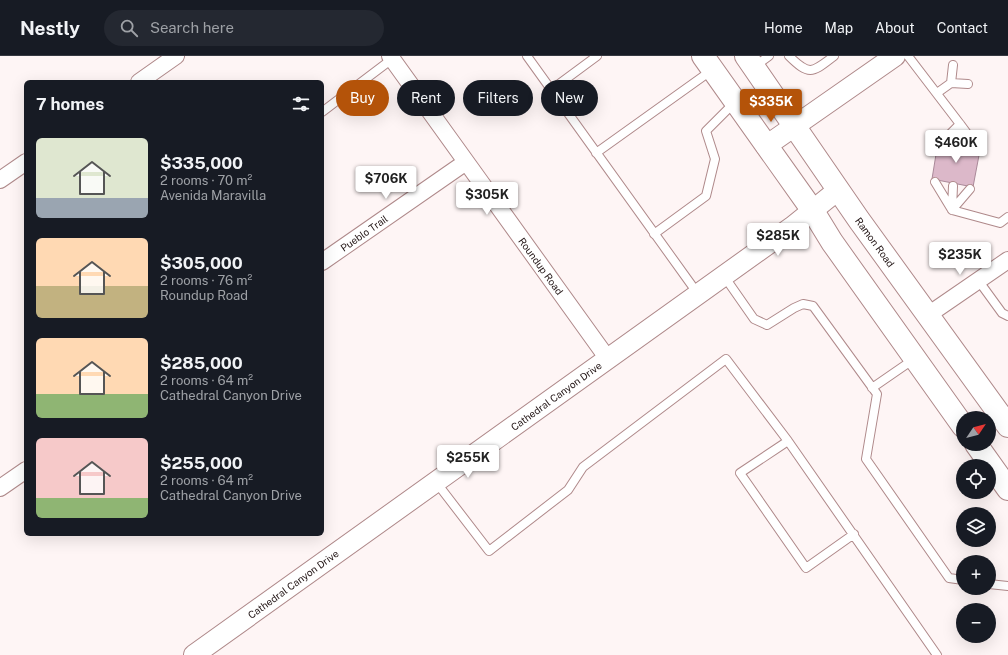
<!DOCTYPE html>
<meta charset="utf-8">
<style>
:root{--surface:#171b24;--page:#242831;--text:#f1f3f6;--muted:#9ea1a6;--line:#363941;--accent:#b45309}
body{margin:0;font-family:"Public Sans",sans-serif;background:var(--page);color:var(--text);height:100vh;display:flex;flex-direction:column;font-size:15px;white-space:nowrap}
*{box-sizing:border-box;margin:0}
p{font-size:13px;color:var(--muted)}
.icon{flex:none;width:22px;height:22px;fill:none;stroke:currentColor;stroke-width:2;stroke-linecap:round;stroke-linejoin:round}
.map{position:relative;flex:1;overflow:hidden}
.sheet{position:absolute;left:24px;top:24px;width:300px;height:456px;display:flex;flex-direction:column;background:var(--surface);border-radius:6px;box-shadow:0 4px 16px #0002}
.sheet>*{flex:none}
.hud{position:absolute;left:336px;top:24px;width:380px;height:36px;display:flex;gap:8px}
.needle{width:26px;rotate:55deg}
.buttons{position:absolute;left:956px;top:355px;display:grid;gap:8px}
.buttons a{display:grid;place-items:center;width:40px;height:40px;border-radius:50%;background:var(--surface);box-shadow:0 4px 16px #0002;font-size:20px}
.price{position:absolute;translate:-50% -34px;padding:0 9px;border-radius:4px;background:#fff;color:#222;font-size:13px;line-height:26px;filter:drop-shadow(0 1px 2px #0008)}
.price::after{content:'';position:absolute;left:50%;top:24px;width:12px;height:9px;margin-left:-6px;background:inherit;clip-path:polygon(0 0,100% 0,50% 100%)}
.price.selected{background:var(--accent);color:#fff}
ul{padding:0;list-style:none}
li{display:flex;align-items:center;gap:12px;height:100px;padding:0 12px}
li span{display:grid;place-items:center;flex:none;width:112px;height:80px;border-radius:6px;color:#555}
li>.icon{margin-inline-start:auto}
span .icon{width:48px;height:48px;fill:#fffc;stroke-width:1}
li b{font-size:17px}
h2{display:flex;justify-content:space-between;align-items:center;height:48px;padding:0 12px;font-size:17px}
.tag{padding:0 14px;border-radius:18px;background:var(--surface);box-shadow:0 4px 16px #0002;font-size:14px;line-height:36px}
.tag.selected{background:var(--accent);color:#fff}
header{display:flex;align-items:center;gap:24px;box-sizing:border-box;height:56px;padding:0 20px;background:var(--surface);border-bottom:1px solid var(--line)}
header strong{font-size:19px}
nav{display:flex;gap:22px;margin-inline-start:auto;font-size:14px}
.search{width:280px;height:36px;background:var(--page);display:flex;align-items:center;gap:10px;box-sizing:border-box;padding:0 14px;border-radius:22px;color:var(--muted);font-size:15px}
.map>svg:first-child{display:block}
.building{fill:#dcb8c9;stroke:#aa8999}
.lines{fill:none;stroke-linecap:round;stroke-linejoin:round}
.service-casing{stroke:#af898a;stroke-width:10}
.minor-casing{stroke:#af898a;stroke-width:18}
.tertiary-casing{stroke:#af898a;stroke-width:22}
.primary-casing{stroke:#af898a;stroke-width:24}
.service{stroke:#fff;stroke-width:8}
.minor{stroke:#fff;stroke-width:16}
.tertiary{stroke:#fff;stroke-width:20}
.primary{stroke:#fff;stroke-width:22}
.labels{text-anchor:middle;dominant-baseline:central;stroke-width:4;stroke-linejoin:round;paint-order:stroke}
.street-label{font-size:10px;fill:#201313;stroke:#fff}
</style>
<header>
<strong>Nestly</strong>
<div class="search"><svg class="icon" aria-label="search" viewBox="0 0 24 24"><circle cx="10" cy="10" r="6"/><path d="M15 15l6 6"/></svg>Search here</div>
<nav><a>Home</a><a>Map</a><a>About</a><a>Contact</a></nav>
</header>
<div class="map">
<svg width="1008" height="599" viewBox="0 0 1008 599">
<rect width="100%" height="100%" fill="#fef5f5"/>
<path class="building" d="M938,86L980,94L973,131L932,123Z"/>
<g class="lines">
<defs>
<path id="service" d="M527,0L698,238
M789,0C810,21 813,16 834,0
M908,0L960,68L943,85
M755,10L769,0
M951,27L968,28
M551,34L597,0
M937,37L951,27L953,9
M322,56L392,3
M960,68L977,91
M959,88L960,68
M596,97L712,14
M935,126L952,154L1000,167L1008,161
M952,153L953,130
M952,154L970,133
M654,178L706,140L715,103L706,75L735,46
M724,220L754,263L767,269L794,252L803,248L813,250L877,338L866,403L949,522L963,524
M978,224L1002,257L1008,260
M872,332L914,303
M788,385L740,417L806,512L854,478
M436,426L489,495L568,434L583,411L726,303L788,385L937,599
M989,528L1008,530"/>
<path id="minor" d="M390,0L608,303
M139,26L176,0
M0,124L26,106
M322,206L466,106
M928,259L1008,204
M0,432L26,414"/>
<path id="tertiary" d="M766,90L895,0
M194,599L792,171L838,134"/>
<path id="primary" d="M703,0L813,155L832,186L963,370
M746,0L859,164L1008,370
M976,388L1008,433"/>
</defs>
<use href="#service" class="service-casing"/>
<use href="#minor" class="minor-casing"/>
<use href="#tertiary" class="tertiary-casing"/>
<use href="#primary" class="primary-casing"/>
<use href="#service" class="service"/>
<use href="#minor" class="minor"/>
<use href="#tertiary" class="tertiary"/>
<use href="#primary" class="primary"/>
</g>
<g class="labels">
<g class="street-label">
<text transform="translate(364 177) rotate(-35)">Pueblo Trail</text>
<text transform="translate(875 186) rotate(54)">Ramon Road</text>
<text transform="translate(541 210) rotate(54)">Roundup Road</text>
<text transform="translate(556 340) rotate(-36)">Cathedral Canyon Drive</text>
<text transform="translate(293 528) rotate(-36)">Cathedral Canyon Drive</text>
</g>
</g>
</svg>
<div class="buttons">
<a><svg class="needle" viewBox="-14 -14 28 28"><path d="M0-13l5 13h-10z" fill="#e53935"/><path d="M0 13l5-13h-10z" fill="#9ea1a6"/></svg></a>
<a><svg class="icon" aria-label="locate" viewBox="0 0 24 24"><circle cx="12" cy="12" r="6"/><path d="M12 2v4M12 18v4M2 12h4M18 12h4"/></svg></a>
<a><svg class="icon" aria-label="layers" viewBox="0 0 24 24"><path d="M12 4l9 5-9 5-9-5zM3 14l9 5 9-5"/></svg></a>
<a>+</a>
<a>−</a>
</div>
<b class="price selected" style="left:771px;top:67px">$335K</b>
<b class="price" style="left:956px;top:108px">$460K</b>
<b class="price" style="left:386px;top:144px">$706K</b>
<b class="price" style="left:487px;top:160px">$305K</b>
<b class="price" style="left:778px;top:201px">$285K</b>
<b class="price" style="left:960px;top:220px">$235K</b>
<b class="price" style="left:468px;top:423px">$255K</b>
<div class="hud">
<a class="tag selected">Buy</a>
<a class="tag">Rent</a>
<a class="tag">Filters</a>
<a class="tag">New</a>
</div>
<section class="sheet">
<h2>7 homes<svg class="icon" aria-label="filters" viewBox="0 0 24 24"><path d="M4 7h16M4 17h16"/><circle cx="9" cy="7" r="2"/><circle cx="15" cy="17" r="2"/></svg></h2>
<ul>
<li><span style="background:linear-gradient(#dfe7d0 75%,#9aa5b1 0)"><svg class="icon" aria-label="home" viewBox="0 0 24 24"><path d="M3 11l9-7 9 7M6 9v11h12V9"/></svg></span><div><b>$335,000</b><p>2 rooms · 70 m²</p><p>Avenida Maravilla</p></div></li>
<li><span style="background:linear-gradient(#ffd9b3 60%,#c2b280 0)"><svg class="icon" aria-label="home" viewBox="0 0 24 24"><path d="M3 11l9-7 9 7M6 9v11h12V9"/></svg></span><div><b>$305,000</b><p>2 rooms · 76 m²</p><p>Roundup Road</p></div></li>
<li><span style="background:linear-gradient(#ffd9b3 70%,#8fb573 0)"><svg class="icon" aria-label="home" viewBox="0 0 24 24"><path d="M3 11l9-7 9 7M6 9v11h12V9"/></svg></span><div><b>$285,000</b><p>2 rooms · 64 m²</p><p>Cathedral Canyon Drive</p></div></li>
<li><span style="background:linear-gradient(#f6c9c9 75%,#8fb573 0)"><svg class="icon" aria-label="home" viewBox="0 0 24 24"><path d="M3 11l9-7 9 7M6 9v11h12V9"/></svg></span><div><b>$255,000</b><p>2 rooms · 64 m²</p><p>Cathedral Canyon Drive</p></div></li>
</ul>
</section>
</div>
